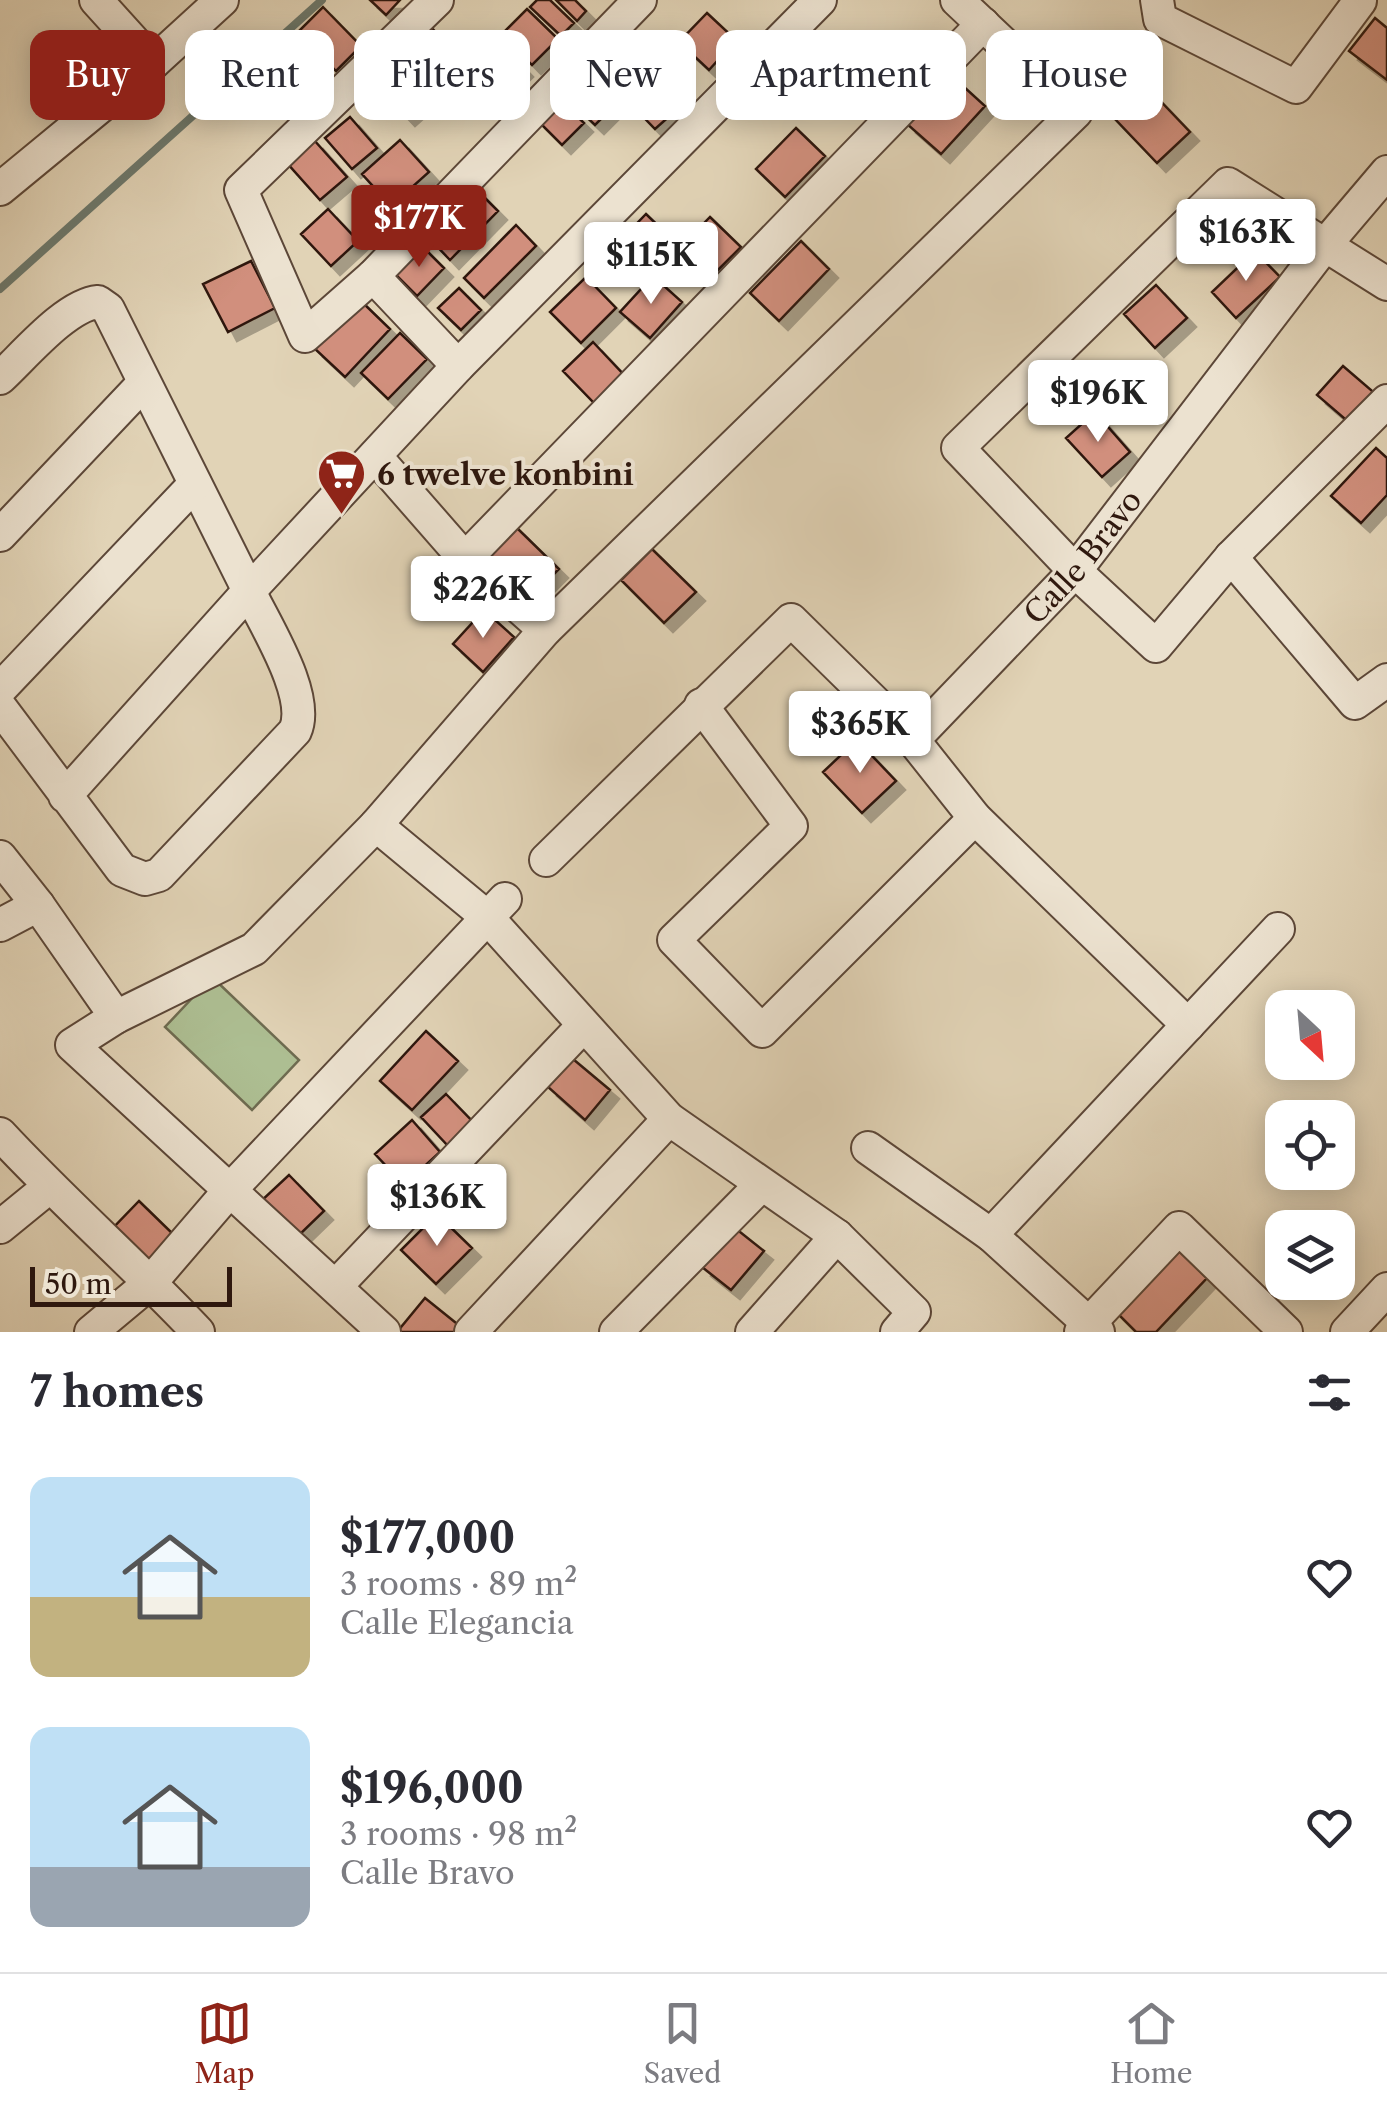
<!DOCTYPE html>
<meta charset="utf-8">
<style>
:root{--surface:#fff;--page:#f2f2f3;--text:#2b2b33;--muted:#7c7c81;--line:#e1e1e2;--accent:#8f2418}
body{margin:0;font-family:"Libre Caslon Text",serif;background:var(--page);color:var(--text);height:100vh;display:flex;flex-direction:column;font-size:38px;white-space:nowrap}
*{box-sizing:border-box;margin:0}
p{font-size:32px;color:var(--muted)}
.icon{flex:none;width:55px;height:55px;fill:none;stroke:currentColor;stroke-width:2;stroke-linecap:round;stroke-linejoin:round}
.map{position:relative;height:1332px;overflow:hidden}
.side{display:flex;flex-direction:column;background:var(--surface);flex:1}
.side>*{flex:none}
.banner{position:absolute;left:30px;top:30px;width:1328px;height:90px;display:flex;gap:20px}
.needle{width:65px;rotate:154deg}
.fabs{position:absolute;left:1265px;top:990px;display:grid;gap:20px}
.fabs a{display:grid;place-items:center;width:90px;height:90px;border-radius:20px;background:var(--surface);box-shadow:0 5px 25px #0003;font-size:50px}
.scale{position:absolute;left:30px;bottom:25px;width:202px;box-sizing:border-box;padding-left:10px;border:5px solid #2f180e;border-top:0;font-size:28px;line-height:35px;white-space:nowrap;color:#2f180e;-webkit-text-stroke:8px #ece2d0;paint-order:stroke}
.price{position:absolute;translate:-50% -85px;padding:0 22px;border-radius:10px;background:#fff;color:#222;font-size:32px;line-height:65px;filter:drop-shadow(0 2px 5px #0008)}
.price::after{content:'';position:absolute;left:50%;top:60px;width:30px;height:22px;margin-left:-15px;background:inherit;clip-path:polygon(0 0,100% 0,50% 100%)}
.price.on{background:var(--accent);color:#fff}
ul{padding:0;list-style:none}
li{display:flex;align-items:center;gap:30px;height:250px;padding:0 30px}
li span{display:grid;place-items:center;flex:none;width:280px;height:200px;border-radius:20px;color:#555}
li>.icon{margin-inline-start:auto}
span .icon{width:120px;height:120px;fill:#fffc;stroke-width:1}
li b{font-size:42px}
h2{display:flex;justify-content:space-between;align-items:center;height:120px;padding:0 30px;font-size:42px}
.chip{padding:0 35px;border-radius:20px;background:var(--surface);box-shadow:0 5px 25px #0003;font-size:35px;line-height:90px}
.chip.on{background:var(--accent);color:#fff}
.tab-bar{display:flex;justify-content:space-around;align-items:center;height:140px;border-top:2px solid var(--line);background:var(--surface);font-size:28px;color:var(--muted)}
.tab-bar a{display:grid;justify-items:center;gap:5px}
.tab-bar .on{color:var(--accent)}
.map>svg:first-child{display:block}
.green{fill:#adbe92;stroke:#6e6b50;stroke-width:2.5}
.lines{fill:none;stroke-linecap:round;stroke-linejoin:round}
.stream{stroke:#6c786c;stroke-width:8}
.building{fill:#d18f7d;stroke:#2f180e;stroke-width:2.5;filter:url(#shadow)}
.minor-casing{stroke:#5c4738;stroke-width:36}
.minor{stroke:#ece2d0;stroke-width:32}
.labels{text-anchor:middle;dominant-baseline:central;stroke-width:8;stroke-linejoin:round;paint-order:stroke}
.poi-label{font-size:30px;font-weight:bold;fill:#2f180e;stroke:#ece2d0;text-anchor:start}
.street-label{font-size:30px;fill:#2f180e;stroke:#ece2d0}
</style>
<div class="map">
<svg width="1387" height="1332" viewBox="0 0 1387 1332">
<defs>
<filter id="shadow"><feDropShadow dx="9" dy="9" stdDeviation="0" flood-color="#0004"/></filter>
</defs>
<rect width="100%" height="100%" fill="#e1d3b6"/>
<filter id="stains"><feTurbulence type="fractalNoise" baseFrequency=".002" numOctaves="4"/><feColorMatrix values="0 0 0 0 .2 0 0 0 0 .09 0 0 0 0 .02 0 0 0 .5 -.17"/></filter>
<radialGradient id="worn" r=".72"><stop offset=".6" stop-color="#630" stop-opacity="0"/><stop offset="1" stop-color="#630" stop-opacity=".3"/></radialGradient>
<path class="green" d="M212,977L299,1060L252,1110L165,1027Z"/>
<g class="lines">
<path class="stream" d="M0,289L322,0"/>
</g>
<path class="building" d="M370,0H400L386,15Z
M537,0H550L574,23L561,36L530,7Z
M556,0H575L586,11L577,21Z
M323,7L361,46L336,71L298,32Z
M527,9L558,39L532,65L502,34Z
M707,13L736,40L709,70L679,42Z
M1375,18L1387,28V80L1349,51Z
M431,27L465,64L439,89L405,52Z
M292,36L331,79L296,110L257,67Z
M498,41L524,68L496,95L470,68Z
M623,42L648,68L617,97L593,70Z
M402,56L435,91L406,117L373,82Z
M651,75L681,106L655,129L626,99Z
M952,76L985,106L941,154L907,124Z
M591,79L616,104L595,125L570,101Z
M1148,88L1190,132L1157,163L1115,119Z
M558,98L584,123L562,145L537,120Z
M350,117L377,148L352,169L325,138Z
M796,128L825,156L785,197L756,169Z
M314,140L347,177L320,200L287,163Z
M400,140L429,172L391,206L362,174Z
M476,189L498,211L450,260L428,237Z
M328,209L358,241L331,266L301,234Z
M646,214L676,243L648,271L618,243Z
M710,217L741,247L711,277L681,247Z
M516,225L536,246L484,298L464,278Z
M801,241L829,269L779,321L750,293Z
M420,244L444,268L417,296L393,272Z
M1255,251L1280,277L1236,318L1212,292Z
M251,261L275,308L228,332L203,284Z
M653,276L682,302L650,338L620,312Z
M586,277L616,308L581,343L550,312Z
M1156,285L1187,318L1155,348L1124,314Z
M459,288L481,310L461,330L438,308Z
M360,300L390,329L345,377L314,348Z
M400,333L427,359L388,399L361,373Z
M593,342L625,376L595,404L563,371Z
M1343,366L1378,396L1352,425L1317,395Z
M1095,412L1130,452L1102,477L1066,438Z
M1376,448L1387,458V495L1361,523L1331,496Z
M516,527L559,569L527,601L484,558Z
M652,549L696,592L664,623L621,580Z
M484,610L514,637L483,672L453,644Z
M857,740L896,781L862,813L823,772Z
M426,1031L458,1061L412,1110L380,1081Z
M573,1059L610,1090L585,1120L548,1087Z
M446,1094L474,1123L449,1147L421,1117Z
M412,1120L440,1152L404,1185L375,1154Z
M289,1175L324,1211L295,1239L260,1202Z
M139,1201L174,1235L147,1262L112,1229Z
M437,1214L472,1248L436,1284L401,1250Z
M735,1228L764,1251L731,1290L702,1267Z
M1176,1248L1207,1278L1156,1332H1136L1115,1311Z
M425,1298L461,1327L457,1332H397Z"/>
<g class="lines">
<defs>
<g id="minor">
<path d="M96,0L153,63"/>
<path d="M437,0L241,190L305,336L373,276L640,0"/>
<path d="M1157,0L1160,19L1296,87L1360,1"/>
<path d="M0,189L153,63L222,0"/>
<path d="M373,276L458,366"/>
<path d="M1387,284L1228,184L958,448L1075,571L1156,646L1231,557L1387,401"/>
<path d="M0,378C24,356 66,305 98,302L108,309L249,591L458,366L820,0"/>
<path d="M375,456L465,559L545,630"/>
<path d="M0,535L144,383"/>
<path d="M1231,557L1355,703L1387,680"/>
<path d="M465,559L983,24"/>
<path d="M0,689L195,484"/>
<path d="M701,705L791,826L674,940L762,1031L975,818"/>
<path d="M0,707L122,870L145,879L159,875L295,731C311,696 265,625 249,591L65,796"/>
<path id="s1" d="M913,740L1075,571L1325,245L1387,172"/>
<path d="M376,825L487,917L669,1119L837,1236L914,1312L897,1332"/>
<path d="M0,857L38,905L116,1017"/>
<path d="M546,860L791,620L913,740L975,818L1188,1025"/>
<path d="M0,925L38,905"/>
<path d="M0,1134C64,1203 134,1264 198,1332"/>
<path d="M868,1148L991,1235"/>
<path d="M0,1227L49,1187"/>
<path d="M336,1286L583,1026"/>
<path d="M91,1332L151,1282L230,1190L505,899"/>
<path d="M384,1332L72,1045L116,1017L254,949L376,825L545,630L1076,112L957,0"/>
<path d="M471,1332L669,1119"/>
<path d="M616,1332L761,1185"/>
<path d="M752,1332L837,1236"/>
<path d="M1081,1332L1179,1228L1286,1332"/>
<path d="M1098,1332L991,1235L1278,929"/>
<path d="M1347,1332L1387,1289"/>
</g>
</defs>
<use href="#minor" class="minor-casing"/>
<use href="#minor" class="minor"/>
</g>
<defs>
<symbol id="supermarket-pin" viewBox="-11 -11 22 30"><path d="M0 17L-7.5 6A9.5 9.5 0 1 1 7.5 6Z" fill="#8f2418" stroke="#ece2d0"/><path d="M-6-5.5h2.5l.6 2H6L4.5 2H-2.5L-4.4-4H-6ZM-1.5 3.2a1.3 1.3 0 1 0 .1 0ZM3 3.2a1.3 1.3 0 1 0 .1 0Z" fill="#fff"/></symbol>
</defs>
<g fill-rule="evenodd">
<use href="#supermarket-pin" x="314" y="446" width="55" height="75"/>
</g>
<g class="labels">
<g class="poi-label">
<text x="377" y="474">6 twelve konbini</text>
</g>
<g class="street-label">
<text stroke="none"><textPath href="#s1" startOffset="250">Calle Bravo</textPath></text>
</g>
</g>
<rect width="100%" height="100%" filter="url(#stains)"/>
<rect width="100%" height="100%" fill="url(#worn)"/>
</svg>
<div class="fabs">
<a><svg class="needle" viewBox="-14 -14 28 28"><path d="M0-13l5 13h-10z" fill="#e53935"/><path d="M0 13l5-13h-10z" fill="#7c7c81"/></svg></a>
<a><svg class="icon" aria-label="locate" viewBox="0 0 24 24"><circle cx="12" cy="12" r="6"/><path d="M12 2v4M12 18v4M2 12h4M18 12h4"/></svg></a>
<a><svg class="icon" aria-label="layers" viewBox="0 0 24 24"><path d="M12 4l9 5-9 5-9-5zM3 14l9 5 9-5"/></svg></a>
</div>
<div class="scale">50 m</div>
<b class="price on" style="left:419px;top:270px">$177K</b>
<b class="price" style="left:1246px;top:284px">$163K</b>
<b class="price" style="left:651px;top:307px">$115K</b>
<b class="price" style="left:1098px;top:445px">$196K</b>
<b class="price" style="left:483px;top:641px">$226K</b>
<b class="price" style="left:860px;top:776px">$365K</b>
<b class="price" style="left:437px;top:1249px">$136K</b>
<div class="banner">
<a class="chip on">Buy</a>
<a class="chip">Rent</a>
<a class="chip">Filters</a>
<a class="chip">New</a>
<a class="chip">Apartment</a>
<a class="chip">House</a>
</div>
</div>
<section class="side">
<h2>7 homes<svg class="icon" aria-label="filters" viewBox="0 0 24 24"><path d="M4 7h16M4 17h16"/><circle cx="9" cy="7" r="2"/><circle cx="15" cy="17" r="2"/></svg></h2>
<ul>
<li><span style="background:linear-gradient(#bfe0f5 60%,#c2b280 0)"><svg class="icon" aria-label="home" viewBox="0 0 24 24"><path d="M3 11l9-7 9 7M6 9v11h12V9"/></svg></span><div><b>$177,000</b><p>3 rooms · 89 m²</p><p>Calle Elegancia</p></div><svg class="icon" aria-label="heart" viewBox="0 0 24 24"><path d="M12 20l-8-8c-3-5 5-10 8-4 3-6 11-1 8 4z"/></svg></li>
<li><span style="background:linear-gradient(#bfe0f5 70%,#9aa5b1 0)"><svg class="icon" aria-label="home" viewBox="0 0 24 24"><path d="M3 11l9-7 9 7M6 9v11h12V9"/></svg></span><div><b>$196,000</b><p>3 rooms · 98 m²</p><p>Calle Bravo</p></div><svg class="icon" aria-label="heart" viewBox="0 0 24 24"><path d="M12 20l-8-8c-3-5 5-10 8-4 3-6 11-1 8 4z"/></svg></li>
</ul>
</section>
<nav class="tab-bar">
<a class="on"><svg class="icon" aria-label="map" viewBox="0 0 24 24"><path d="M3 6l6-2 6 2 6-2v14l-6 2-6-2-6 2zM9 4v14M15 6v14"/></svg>Map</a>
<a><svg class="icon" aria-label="saved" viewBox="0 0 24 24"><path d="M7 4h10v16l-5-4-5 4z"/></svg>Saved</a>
<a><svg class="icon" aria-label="home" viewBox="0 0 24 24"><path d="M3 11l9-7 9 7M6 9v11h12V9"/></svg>Home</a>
</nav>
